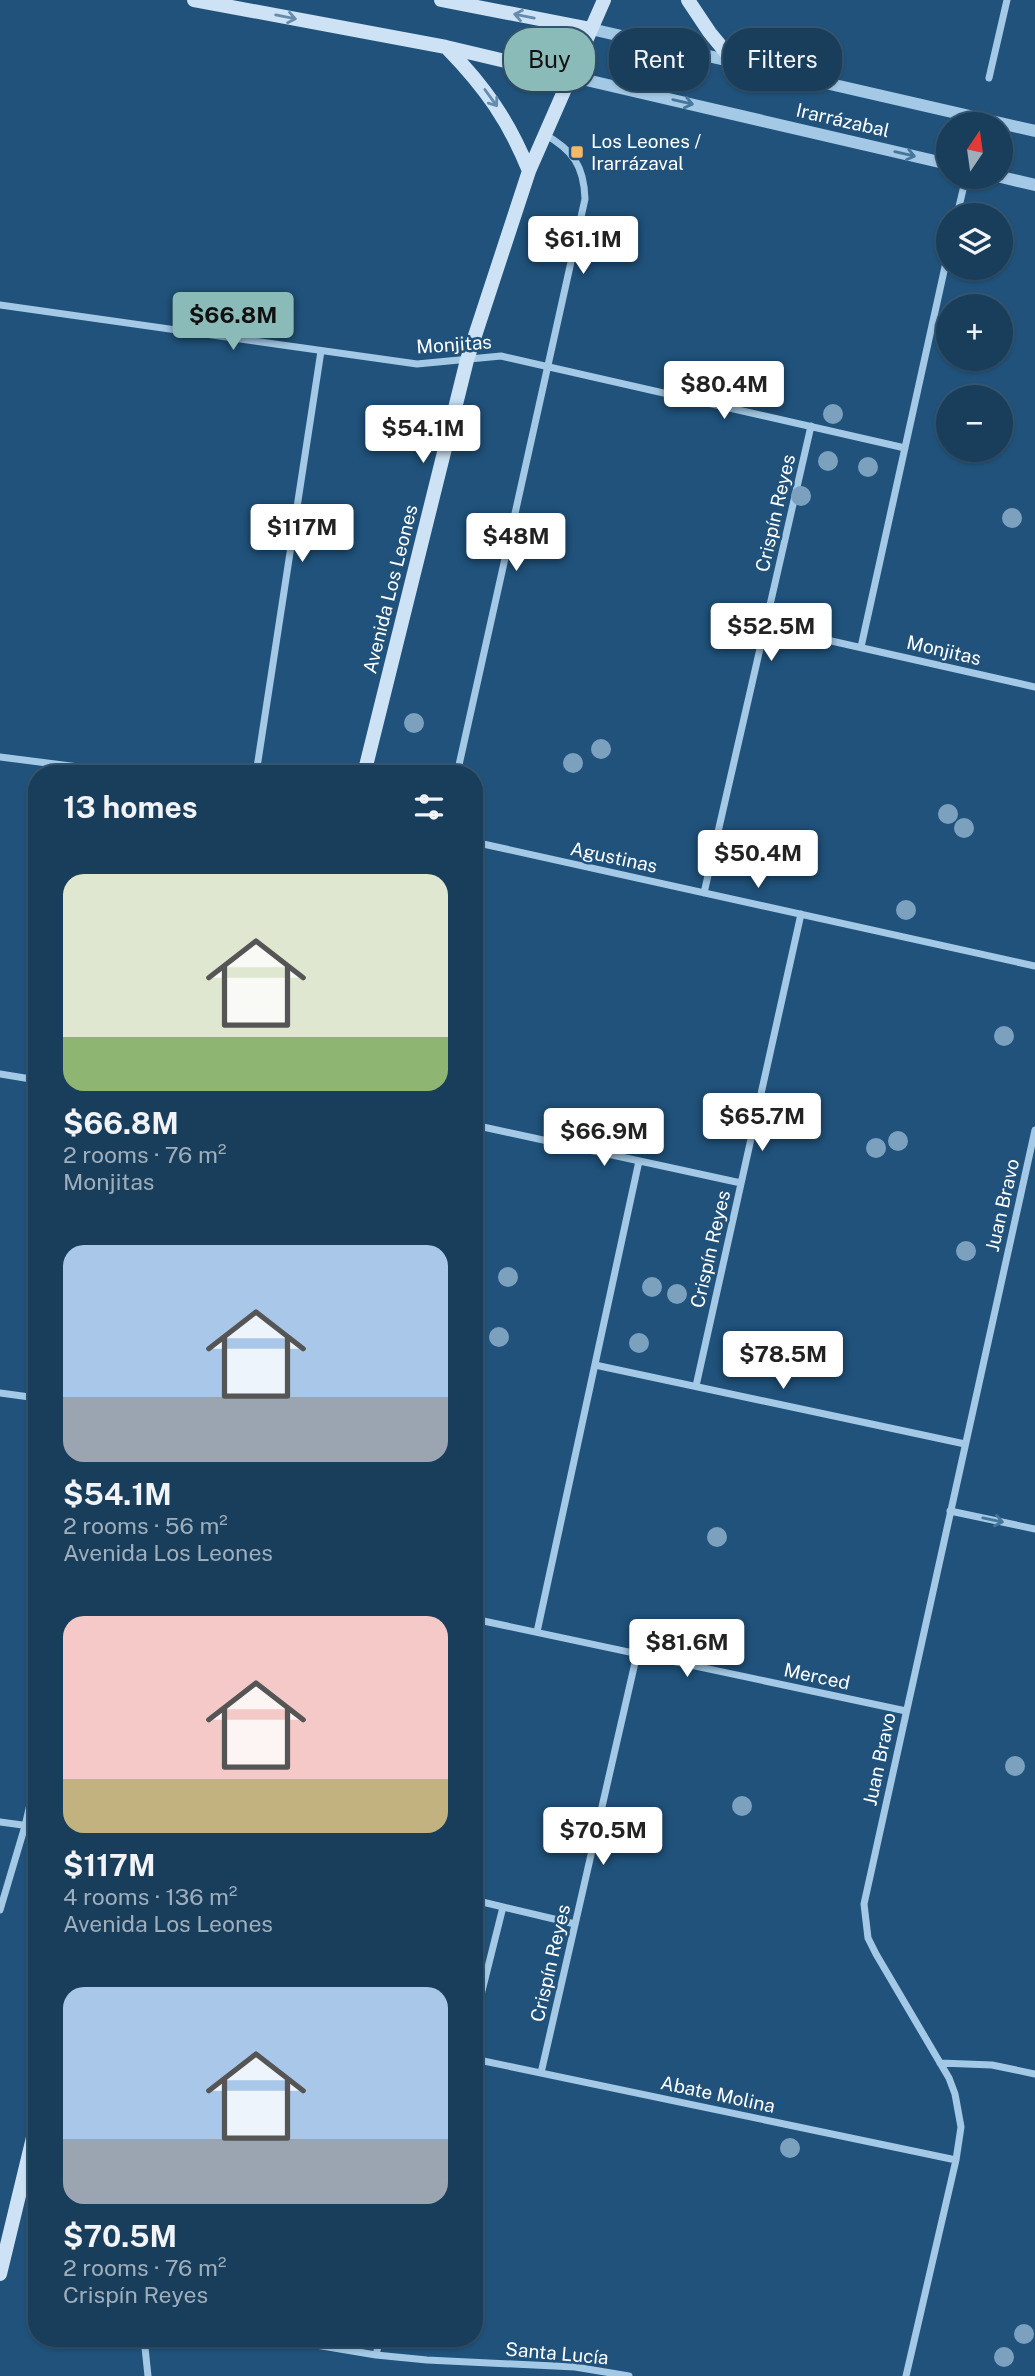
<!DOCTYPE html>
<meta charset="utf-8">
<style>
:root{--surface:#183e5c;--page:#254965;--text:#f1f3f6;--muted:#9faebb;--line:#365772;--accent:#8bbbb9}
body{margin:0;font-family:"Public Sans",sans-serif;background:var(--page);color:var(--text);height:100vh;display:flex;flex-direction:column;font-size:26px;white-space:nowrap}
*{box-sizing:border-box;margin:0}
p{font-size:23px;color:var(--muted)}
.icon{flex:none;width:38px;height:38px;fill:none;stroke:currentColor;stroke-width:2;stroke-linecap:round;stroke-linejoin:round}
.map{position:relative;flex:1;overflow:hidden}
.drawer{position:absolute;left:28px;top:765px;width:455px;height:1582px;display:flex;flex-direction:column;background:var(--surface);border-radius:28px;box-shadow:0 2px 5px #0004,0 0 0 2px var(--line)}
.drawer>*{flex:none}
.hud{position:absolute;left:504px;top:28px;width:425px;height:63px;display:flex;gap:14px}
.needle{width:46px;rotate:13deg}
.buttons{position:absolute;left:936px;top:112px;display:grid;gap:14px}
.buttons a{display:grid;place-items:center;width:77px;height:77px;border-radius:50%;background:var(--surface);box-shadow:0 2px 5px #0004,0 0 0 2px var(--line);font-size:35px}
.price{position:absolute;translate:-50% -60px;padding:0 16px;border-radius:7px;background:#fff;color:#222;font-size:23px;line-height:46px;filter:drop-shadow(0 2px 4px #0008)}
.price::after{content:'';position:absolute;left:50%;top:42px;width:21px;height:16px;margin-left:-10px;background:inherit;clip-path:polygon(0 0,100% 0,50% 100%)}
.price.on{background:var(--accent);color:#111}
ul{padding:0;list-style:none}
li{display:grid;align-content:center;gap:14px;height:371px;padding:0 35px}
li span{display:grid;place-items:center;height:217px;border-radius:21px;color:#555}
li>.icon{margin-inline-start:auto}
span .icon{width:126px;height:126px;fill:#fffc;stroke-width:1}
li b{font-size:30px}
h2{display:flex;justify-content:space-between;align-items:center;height:84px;padding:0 35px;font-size:30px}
.chip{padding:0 24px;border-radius:28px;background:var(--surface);box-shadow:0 2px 5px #0004,0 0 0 2px var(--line);font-size:24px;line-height:63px}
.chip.on{background:var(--accent);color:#111}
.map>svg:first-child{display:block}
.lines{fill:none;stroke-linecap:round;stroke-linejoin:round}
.minor{stroke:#a3c9e6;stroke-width:7}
.tertiary{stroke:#a3c9e6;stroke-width:12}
.secondary{stroke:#cde3f5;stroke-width:14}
.tree{fill:#7ba1be}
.oneway{stroke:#658cac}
.oneway2{stroke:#47769b}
.poi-dot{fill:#f3b964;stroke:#20527b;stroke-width:2.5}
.labels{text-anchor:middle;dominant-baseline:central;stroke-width:5;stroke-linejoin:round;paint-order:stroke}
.street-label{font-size:19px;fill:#fff;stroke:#20527b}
.poi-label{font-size:19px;fill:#fff;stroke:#20527b;text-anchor:start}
</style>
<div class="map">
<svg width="1035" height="2376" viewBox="0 0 1035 2376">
<rect width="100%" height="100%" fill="#20527b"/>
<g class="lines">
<path class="minor" d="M989,78L1007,0
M957,215L966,177
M0,305L417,364L501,356L905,448
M765,626L1035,687
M861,647L948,253
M0,757L134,774
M256,774L321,351
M457,774L585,199C584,166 573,150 544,134
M474,842L1035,966
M704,893L811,426
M0,1074L37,1080
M474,1125L741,1183
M595,1365L965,1444
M696,1386L801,914
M0,1393L37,1398
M950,1511L1035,1529
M474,1619L906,1711
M537,1632L639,1161
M0,1822L37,1827
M474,1900L575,1924
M0,1910L25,1826L37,1774
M474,2023L503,1907
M474,2059L956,2160
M940,2063L992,2065L1035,2074
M541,2073L637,1654
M144,2338L148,2376
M274,2338L376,2355L427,2360L575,2367L629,2376
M376,2355L380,2338
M906,2376L956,2160L961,2127L955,2094L949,2078L876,1954L868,1938L864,1904L1035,1130"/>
<path class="tertiary" d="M591,29L1035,131
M569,76L948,164
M1001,177L1035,185"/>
<path class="secondary" d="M194,0L446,47L569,76
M441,0L591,29
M688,0L710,33L734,62
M447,48C485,87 509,121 529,171
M364,774L467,360L529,171L604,0
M0,2274L37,2121"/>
</g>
<g class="tree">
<circle cx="833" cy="414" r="10"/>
<circle cx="828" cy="461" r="10"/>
<circle cx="868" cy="467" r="10"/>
<circle cx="801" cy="496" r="10"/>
<circle cx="1012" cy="518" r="10"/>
<circle cx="414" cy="723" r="10"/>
<circle cx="601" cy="749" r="10"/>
<circle cx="573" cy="763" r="10"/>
<circle cx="948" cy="814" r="10"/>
<circle cx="964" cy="828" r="10"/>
<circle cx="906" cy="910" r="10"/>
<circle cx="1004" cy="1036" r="10"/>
<circle cx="898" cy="1141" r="10"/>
<circle cx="876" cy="1148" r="10"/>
<circle cx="966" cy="1251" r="10"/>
<circle cx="508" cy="1277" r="10"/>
<circle cx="652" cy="1287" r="10"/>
<circle cx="677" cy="1294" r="10"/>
<circle cx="499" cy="1337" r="10"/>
<circle cx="639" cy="1343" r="10"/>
<circle cx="717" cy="1537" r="10"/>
<circle cx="663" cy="1635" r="10"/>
<circle cx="1015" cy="1766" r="10"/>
<circle cx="742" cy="1806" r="10"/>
<circle cx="790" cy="2148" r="10"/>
<circle cx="1024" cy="2334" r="10"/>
<circle cx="1004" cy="2357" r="10"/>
</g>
<defs><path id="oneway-shaft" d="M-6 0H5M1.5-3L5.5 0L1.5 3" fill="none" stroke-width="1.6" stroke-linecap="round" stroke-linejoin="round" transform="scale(1.75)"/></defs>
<g class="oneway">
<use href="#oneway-shaft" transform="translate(524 16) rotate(-169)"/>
<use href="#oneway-shaft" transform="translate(286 17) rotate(11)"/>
<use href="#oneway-shaft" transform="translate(491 98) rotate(54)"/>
</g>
<g class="oneway2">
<use href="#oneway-shaft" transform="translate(683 102) rotate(13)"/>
<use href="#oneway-shaft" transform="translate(905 154) rotate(13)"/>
<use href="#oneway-shaft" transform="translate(993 1520) rotate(12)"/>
</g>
<rect class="poi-dot" x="570" y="145" width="14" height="14" rx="3.5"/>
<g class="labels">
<g class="street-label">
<text transform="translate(843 120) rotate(13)">Irarrázabal</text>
<text transform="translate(454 344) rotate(-4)">Monjitas</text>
<text transform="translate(775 513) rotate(-77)">Crispín Reyes</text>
<text transform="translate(390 589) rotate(-76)">Avenida Los Leones</text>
<text transform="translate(944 650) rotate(13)">Monjitas</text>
<text transform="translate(614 857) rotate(12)">Agustinas</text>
<text transform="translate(1002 1205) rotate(-77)">Juan Bravo</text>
<text transform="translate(710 1249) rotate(-77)">Crispín Reyes</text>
<text transform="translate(817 1676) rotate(12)">Merced</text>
<text transform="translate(879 1759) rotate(-78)">Juan Bravo</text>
<text transform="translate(550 1963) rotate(-77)">Crispín Reyes</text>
<text transform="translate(718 2094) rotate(12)">Abate Molina</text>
<text transform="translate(557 2353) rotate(5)">Santa Lucía</text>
</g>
<g class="poi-label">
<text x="591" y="141">Los Leones /<tspan x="591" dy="22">Irarrázaval</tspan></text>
</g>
</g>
</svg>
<div class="buttons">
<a><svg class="needle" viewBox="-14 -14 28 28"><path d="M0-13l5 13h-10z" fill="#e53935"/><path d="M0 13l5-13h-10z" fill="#9faebb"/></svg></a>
<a><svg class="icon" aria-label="layers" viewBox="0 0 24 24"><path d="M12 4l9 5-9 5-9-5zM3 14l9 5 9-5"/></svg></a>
<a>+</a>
<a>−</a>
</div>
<b class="price" style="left:583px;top:276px">$61.1M</b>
<b class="price on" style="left:233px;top:352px">$66.8M</b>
<b class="price" style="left:724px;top:421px">$80.4M</b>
<b class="price" style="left:423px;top:465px">$54.1M</b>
<b class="price" style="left:302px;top:564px">$117M</b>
<b class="price" style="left:516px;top:573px">$48M</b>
<b class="price" style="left:771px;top:663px">$52.5M</b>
<b class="price" style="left:758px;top:890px">$50.4M</b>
<b class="price" style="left:762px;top:1153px">$65.7M</b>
<b class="price" style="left:604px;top:1168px">$66.9M</b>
<b class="price" style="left:783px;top:1391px">$78.5M</b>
<b class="price" style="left:687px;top:1679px">$81.6M</b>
<b class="price" style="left:603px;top:1867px">$70.5M</b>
<div class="hud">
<a class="chip on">Buy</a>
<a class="chip">Rent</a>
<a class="chip">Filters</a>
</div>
<section class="drawer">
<h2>13 homes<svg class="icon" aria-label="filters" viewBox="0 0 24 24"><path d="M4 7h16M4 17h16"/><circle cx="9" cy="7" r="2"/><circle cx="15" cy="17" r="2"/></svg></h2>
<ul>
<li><span style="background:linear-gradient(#dfe7d0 75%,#8fb573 0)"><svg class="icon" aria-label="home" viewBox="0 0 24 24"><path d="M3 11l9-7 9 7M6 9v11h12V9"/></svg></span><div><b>$66.8M</b><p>2 rooms · 76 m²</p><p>Monjitas</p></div></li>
<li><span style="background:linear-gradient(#a9c7e8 70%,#9aa5b1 0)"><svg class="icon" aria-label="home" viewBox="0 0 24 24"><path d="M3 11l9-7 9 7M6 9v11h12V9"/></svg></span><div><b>$54.1M</b><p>2 rooms · 56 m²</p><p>Avenida Los Leones</p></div></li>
<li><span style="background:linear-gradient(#f6c9c9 75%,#c2b280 0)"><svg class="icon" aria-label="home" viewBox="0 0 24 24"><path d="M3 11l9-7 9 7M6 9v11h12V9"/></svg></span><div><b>$117M</b><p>4 rooms · 136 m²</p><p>Avenida Los Leones</p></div></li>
<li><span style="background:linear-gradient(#a9c7e8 70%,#9aa5b1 0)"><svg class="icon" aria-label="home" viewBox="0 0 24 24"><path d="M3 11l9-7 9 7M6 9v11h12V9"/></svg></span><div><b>$70.5M</b><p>2 rooms · 76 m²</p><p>Crispín Reyes</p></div></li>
</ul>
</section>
</div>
